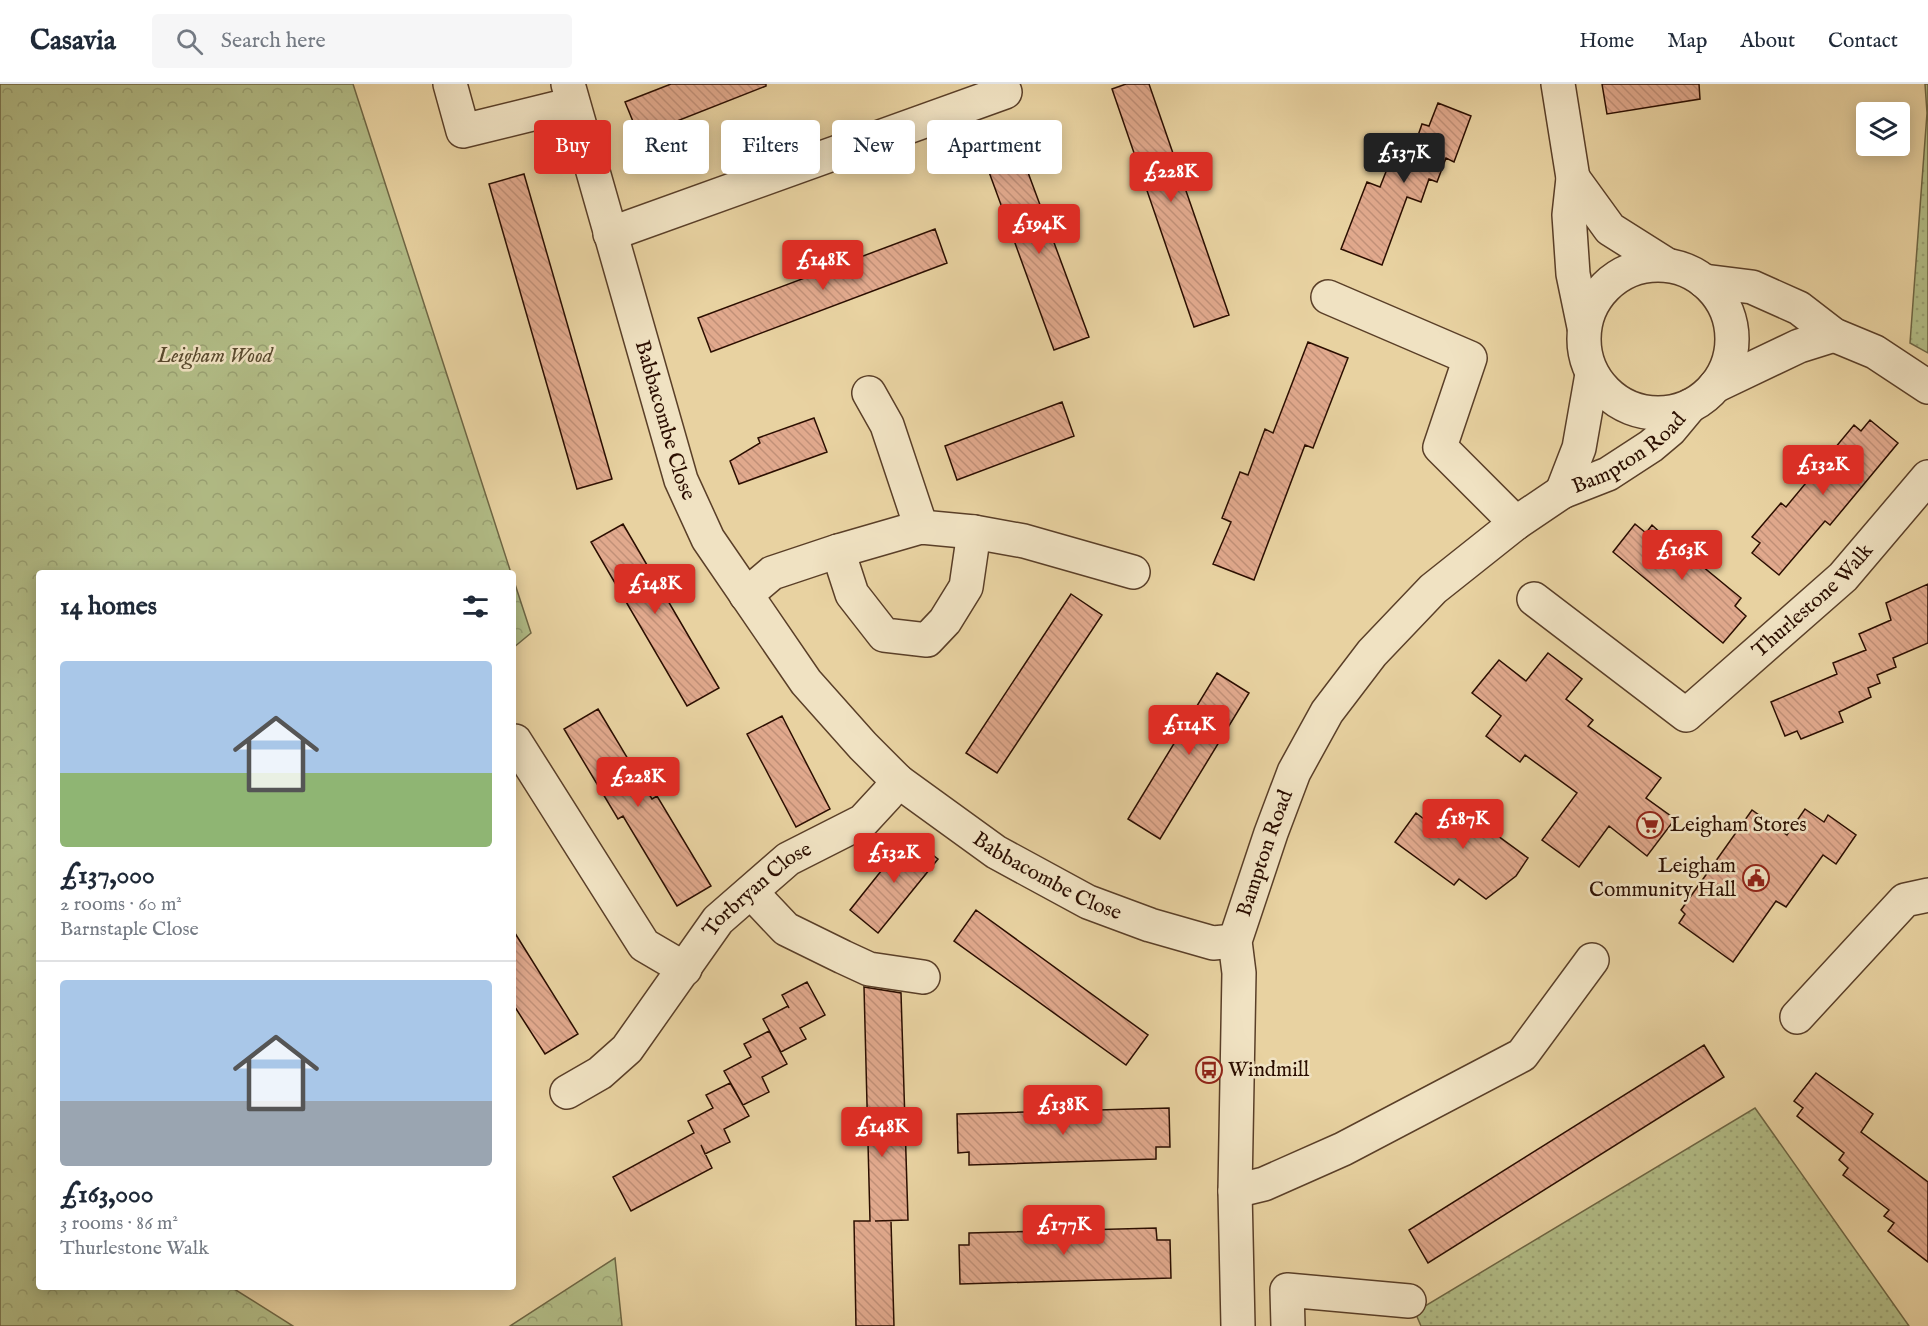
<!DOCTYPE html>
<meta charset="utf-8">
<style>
:root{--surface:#fff;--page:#f6f6f7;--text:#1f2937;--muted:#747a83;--line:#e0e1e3;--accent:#d93025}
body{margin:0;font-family:"IM FELL English",serif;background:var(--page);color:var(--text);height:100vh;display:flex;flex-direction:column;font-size:22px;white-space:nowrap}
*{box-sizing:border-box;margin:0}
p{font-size:20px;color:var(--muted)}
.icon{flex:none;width:33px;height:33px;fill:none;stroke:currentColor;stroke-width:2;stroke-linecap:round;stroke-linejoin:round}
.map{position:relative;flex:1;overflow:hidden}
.sheet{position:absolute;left:36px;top:486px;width:480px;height:720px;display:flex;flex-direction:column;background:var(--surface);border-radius:6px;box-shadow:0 3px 15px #0003}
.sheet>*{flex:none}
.guide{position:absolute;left:534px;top:36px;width:570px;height:54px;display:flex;gap:12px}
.tools{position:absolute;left:1856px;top:18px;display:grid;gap:12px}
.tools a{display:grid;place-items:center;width:54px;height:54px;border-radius:6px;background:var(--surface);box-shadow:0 3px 15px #0003;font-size:30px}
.price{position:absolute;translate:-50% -51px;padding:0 14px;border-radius:6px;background:var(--accent);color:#fff;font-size:20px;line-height:39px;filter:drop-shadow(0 2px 3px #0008)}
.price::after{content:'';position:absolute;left:50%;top:36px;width:18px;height:14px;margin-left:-9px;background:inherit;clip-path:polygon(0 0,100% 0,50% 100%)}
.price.selected{background:#222;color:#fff}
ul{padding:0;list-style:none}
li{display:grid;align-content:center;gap:12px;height:318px;padding:0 24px}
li+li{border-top:2px solid var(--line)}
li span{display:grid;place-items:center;height:186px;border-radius:6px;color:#555}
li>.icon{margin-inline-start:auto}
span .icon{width:108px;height:108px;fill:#fffc;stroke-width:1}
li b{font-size:26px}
h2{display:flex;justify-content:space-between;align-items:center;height:72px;padding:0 24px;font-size:26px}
.chip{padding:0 21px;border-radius:6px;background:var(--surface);box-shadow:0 3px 15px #0003;font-size:21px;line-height:54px}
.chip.selected{background:var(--accent);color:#fff}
header{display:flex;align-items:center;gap:36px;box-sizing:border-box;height:84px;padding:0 30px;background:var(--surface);border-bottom:2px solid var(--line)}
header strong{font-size:28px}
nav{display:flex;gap:33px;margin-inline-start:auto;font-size:21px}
.search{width:420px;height:54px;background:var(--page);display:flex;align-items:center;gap:15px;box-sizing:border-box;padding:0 21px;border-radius:6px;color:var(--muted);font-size:22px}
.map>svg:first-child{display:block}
.forest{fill:url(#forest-crowns);stroke:#6e6644;stroke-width:1.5}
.park{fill:url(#park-dots);stroke:#6e6644;stroke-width:1.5}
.building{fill:url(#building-back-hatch);stroke:#2b0e00;stroke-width:1.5}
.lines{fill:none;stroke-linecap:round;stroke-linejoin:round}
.minor-casing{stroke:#5a3f28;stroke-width:36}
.minor{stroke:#f0e2c2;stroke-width:33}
.labels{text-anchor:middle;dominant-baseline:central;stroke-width:5;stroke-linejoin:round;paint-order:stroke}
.park-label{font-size:21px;font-style:italic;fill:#5a4b2f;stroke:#f0e2c2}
.street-label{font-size:21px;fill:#2b0e00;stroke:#f0e2c2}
.poi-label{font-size:21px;fill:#2b0e00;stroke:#f0e2c2;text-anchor:start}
</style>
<header>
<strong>Casavia</strong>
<div class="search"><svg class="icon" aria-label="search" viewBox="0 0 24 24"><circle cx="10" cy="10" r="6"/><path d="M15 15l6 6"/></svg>Search here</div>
<nav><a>Home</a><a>Map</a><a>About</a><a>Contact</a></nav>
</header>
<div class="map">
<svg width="1928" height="1242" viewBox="0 0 1928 1242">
<defs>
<pattern id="forest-crowns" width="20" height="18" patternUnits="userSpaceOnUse" patternTransform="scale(1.5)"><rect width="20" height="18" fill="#b2bd87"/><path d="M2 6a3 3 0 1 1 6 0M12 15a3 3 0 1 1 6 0" fill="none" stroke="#99a173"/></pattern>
<pattern id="park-dots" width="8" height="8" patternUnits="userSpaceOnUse" patternTransform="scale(1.5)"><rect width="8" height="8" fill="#b2bd87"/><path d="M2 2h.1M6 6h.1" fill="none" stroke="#99a173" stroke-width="1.8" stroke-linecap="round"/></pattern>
<pattern id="building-back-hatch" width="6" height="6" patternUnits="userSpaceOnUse" patternTransform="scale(1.5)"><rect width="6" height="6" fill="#e1a98d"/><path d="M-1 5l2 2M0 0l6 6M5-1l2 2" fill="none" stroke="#c19078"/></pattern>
</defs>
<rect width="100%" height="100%" fill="#e8d2a1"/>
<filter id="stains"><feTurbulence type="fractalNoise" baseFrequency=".00333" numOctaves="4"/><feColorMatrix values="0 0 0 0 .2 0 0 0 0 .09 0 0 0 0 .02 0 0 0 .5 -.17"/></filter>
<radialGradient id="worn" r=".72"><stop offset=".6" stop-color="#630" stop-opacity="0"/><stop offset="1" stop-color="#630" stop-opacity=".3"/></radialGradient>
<path class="forest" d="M0,0H353L511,489H39V1203H231L293,1242H0Z
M513,494L531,549L513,564Z
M615,1174L622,1242H510Z"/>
<path class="park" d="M1925,0H1928V269L1910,259L1927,29Z
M1755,1024L1909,1242H1421L1415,1228Z"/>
<path class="building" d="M671,0H766V2L639,52L625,18Z
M1126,0H1149L1229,231L1194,243L1112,5Z
M1602,0H1699L1700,15L1607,30Z
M1438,19L1471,32L1454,78L1446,74L1437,98L1429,95L1421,118L1407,113L1382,181L1341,165L1367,98L1380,103L1389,80L1396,83L1405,59L1414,63L1422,40L1429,42Z
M1023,75L1089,253L1054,266L989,88Z
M524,90L612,395L577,405L489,100Z
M935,145L947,179L711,268L698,234Z
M1308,258L1348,274L1313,364L1305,361L1254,496L1213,480L1231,438L1222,434L1240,388L1248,391L1265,345L1273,349Z
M1062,318L1074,352L957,396L945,362Z
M814,334L827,368L739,400L730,377L760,359L758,354Z
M1870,336L1898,359L1830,441L1825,437L1779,491L1752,469L1760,459L1752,453L1781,419L1786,423L1854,341L1861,347Z
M623,440L719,604L687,622L591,458Z
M1635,440L1646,449L1652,441L1679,466L1680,464L1741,514L1735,522L1746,532L1723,559L1613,468Z
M1928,500V559L1893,574L1896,583L1877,591L1880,599L1868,604L1871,613L1839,628L1843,638L1801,655L1797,647L1785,652L1771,618L1837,590L1833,579L1866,566L1859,550L1891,536L1886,519Z
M1071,510L1102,531L997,689L966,669Z
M1548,569L1582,595L1566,615L1593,636L1588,642L1661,694L1646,714L1675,735L1647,772L1609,742L1579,783L1542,756L1577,709L1525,671L1520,678L1486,652L1501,632L1472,609L1499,576L1526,597Z
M1217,589L1249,609L1160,755L1128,735Z
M598,625L652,715L657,712L711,802L677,822L623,732L618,735L564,645Z
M782,632L830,725L796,743L747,650Z
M1449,716L1528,774L1516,792L1486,815L1459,795L1454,801L1395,758L1416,729L1432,741Z
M1805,725L1824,738L1828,731L1856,751L1836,780L1823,771L1786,823L1776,817L1733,878L1679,839L1685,830L1681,826L1752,726L1787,751Z
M909,752L938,775L878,849L850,826Z
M976,826L1148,951L1126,981L954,857Z
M513,846L578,950L545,970L513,920Z
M807,898L825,931L800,944L806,955L781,968L763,935L788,922L789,924L782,911Z
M864,903L901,909L908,1136L875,1137H891L894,1242H856L854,1137H870Z
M769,947L787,980L762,993L769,1008L743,1021L724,987L751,973L744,960Z
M1704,961L1724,993L1428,1179L1409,1146Z
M1816,989L1873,1030L1861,1048L1928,1098V1178L1888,1147L1894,1139L1884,1132L1889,1126L1843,1091L1848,1084L1839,1076L1844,1069L1797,1032L1803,1024L1794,1017Z
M730,999L749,1032L724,1045L730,1058L705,1070L701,1061L712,1084L631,1127L613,1093L694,1049L688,1037L713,1024L706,1011Z
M1169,1024L1170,1063H1156V1075L969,1081V1068L958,1069L957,1030Z
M1156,1144L1157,1156H1170L1171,1194L960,1200L959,1161H969V1149Z"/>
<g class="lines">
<defs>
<g id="minor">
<path d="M450,0L463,47L573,20"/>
<path id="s1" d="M568,0L681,396L708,455L806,598L863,662L898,697L996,768L1088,818L1150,841L1213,859L1235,857"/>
<path d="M1558,0L1573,94L1569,131L1573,190L1584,243"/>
<path d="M1573,94L1610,145L1667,181"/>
<path d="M610,150L1005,8"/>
<circle cx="1658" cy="255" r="74"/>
<path d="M1704,197L1752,203L1799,224L1834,251L1875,268L1928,303"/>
<path d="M1328,213L1470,274L1440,363L1516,439"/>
<path d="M1715,302L1799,262L1834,251"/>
<path d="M869,309L887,341L921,443"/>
<path d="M1562,408L1579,364L1592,290"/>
<path d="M838,467L852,510L884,551L927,556L945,537L966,503L974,448"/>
<path d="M746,511L772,489L838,467L921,443L974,448L1024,457L1133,488"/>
<path id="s2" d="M1534,515L1686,631L1843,493L1928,393"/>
<path d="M515,657L644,861L685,885"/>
<path d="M751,808L786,845L843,873L869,885L923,893"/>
<path d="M1797,933L1905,816L1928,811"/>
<path id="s3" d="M567,1008L600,989L627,965L718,836L788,775L863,737L887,711L898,697"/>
<path d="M1235,1107L1264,1100L1343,1065L1522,971L1592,876"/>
<path id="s4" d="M1238,1242L1235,1107L1239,889L1235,857L1271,749L1294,688L1327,628L1372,569L1433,505L1516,439L1562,408L1608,390L1651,362L1670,346L1690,322"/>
<path d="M1288,1242L1287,1206L1409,1217"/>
</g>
</defs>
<use href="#minor" class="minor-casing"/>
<use href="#minor" class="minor"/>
</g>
<defs>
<symbol id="supermarket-ring" viewBox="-11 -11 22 22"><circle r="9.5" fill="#f0e2c2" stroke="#8f2418" stroke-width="1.5"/><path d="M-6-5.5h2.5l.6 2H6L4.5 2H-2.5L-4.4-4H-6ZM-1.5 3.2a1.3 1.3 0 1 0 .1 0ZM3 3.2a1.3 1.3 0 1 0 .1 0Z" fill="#8f2418"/></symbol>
<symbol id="civic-ring" viewBox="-11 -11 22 22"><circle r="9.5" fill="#f0e2c2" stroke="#8f2418" stroke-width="1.5"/><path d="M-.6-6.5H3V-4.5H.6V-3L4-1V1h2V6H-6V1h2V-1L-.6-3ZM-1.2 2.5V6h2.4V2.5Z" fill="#8f2418"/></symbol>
<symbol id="bus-ring" viewBox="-11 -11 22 22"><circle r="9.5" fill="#f0e2c2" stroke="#8f2418" stroke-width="1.5"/><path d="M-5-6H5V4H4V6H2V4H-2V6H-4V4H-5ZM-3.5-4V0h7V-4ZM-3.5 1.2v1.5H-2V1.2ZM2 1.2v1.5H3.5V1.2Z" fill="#8f2418"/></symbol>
</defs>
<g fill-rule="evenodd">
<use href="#supermarket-ring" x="1635" y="726" width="30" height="30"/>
<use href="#civic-ring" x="1741" y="779" width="30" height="30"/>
<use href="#bus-ring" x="1194" y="971" width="30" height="30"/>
</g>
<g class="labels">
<g class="park-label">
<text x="215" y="272">Leigham Wood</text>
</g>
<g class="street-label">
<text stroke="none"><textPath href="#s1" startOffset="350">Babbacombe Close</textPath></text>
<text stroke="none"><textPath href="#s4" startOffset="1035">Bampton Road</textPath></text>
<text stroke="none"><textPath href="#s2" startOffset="362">Thurlestone Walk</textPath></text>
<text stroke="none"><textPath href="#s4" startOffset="478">Bampton Road</textPath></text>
<text stroke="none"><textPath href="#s1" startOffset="963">Babbacombe Close</textPath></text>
<text stroke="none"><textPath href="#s3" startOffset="282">Torbryan Close</textPath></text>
</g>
<g class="poi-label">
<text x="1670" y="741">Leigham Stores</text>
<text x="1736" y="782" text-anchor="end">Leigham<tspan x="1736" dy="24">Community Hall</tspan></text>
<text x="1228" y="986">Windmill</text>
</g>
</g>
<rect width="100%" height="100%" filter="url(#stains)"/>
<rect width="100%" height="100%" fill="url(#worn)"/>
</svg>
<div class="tools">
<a><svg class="icon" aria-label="layers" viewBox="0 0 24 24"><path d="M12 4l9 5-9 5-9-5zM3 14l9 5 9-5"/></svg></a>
</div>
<b class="price selected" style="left:1404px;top:100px">£137K</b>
<b class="price" style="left:1171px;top:119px">£228K</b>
<b class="price" style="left:1039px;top:171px">£194K</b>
<b class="price" style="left:823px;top:207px">£148K</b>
<b class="price" style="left:1823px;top:412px">£132K</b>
<b class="price" style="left:1682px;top:497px">£163K</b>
<b class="price" style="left:655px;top:531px">£148K</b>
<b class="price" style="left:1189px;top:672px">£114K</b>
<b class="price" style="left:638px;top:724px">£228K</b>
<b class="price" style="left:1463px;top:766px">£187K</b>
<b class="price" style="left:894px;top:800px">£132K</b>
<b class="price" style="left:1063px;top:1052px">£138K</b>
<b class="price" style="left:882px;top:1074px">£148K</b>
<b class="price" style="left:1064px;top:1172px">£177K</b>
<div class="guide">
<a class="chip selected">Buy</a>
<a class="chip">Rent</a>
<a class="chip">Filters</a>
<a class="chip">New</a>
<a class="chip">Apartment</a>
</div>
<section class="sheet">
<h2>14 homes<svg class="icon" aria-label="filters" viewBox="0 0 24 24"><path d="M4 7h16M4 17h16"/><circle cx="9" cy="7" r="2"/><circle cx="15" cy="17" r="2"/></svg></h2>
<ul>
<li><span style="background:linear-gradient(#a9c7e8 60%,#8fb573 0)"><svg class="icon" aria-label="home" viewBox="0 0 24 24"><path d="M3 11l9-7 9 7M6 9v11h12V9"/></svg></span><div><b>£137,000</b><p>2 rooms · 60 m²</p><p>Barnstaple Close</p></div></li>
<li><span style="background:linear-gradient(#a9c7e8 65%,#9aa5b1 0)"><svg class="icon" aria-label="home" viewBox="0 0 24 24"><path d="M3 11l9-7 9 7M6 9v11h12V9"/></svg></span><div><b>£163,000</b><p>3 rooms · 86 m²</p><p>Thurlestone Walk</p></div></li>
</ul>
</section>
</div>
